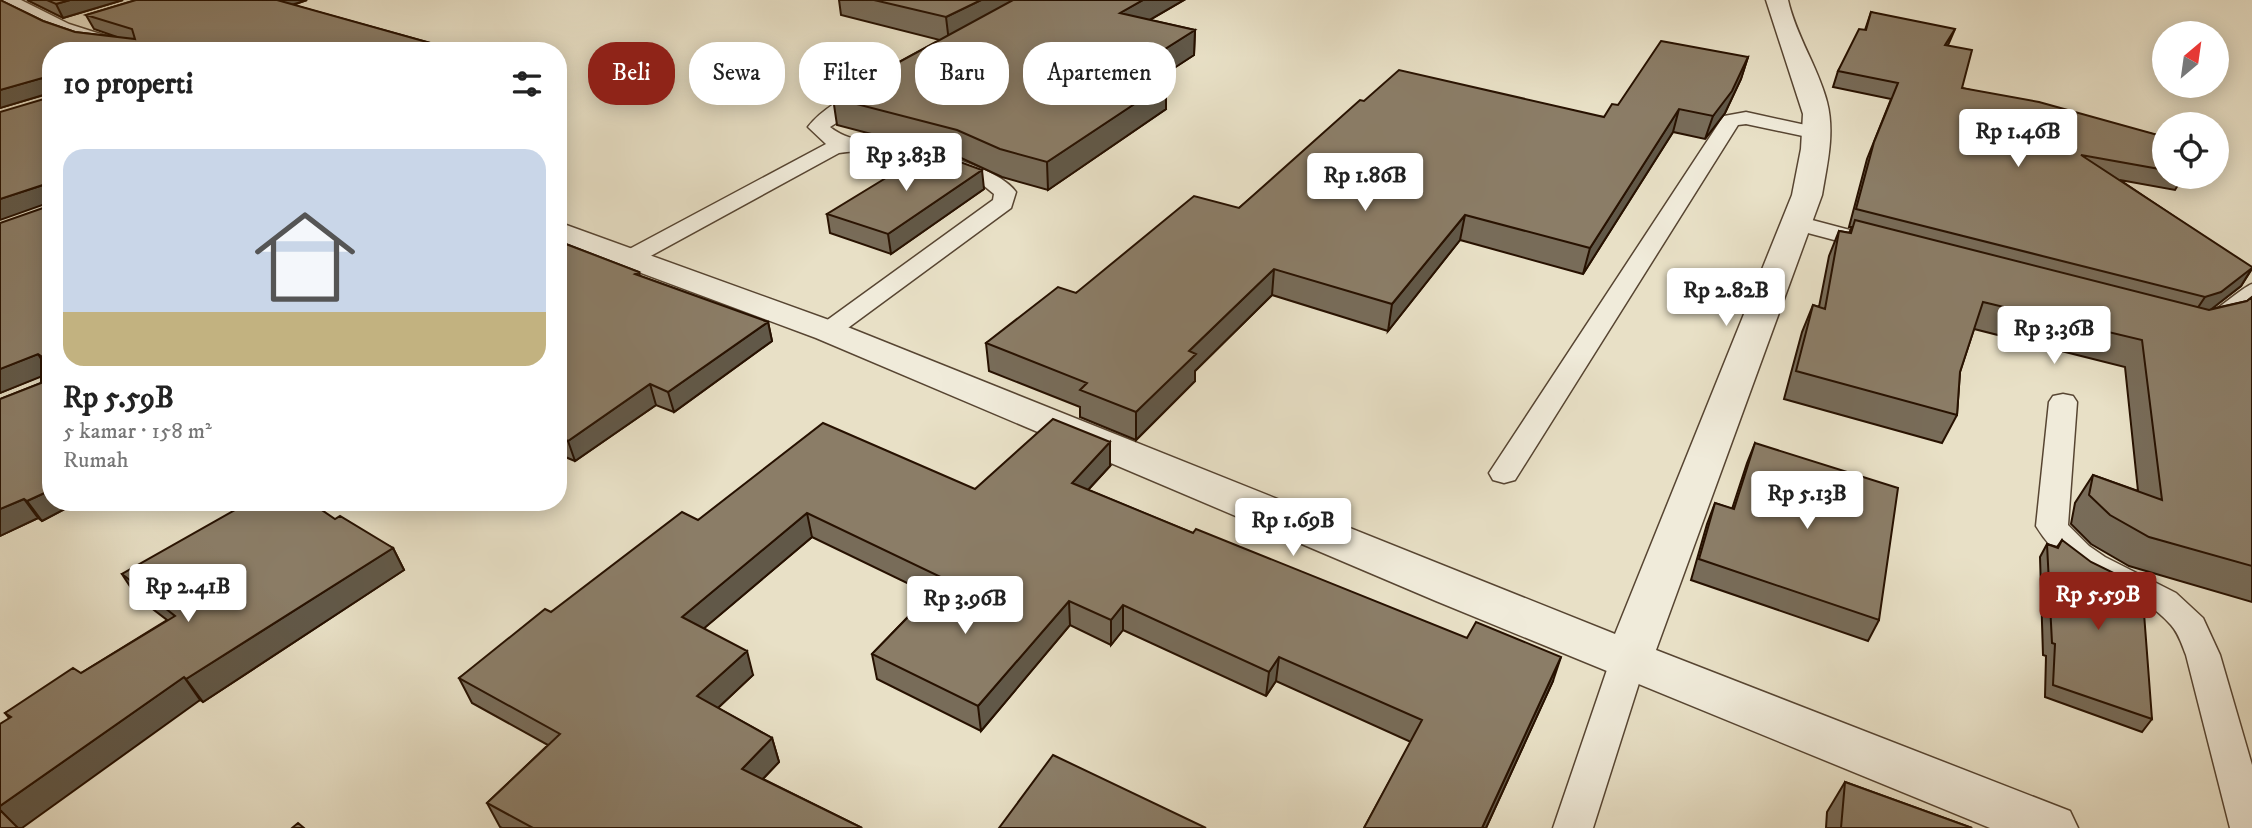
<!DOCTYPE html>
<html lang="id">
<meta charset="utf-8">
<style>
:root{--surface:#fff;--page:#f6f6f6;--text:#222;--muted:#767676;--line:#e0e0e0;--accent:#8f2418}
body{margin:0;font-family:"IM FELL DW Pica",serif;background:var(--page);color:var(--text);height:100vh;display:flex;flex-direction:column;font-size:26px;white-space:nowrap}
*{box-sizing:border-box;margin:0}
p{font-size:23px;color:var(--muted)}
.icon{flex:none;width:38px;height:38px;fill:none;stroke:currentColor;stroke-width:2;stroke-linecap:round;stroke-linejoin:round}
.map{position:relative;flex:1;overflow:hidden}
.details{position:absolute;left:42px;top:42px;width:525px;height:469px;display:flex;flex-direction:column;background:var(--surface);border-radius:28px;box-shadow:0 4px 18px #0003}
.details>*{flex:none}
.banner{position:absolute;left:588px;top:42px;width:665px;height:63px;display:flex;gap:14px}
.needle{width:46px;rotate:29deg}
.controls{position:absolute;left:2152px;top:21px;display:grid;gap:14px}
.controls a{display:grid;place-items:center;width:77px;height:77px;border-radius:50%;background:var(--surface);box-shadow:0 4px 18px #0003;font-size:35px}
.price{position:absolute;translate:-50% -60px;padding:0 16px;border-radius:7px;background:#fff;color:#222;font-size:23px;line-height:46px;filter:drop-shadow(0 2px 4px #0008)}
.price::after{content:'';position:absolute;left:50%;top:42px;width:21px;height:16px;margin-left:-10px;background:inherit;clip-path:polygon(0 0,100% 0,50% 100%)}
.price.selected{background:var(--accent);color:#fff}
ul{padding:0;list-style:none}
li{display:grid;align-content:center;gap:14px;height:371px;padding:0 21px}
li+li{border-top:2px solid var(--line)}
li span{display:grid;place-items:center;height:217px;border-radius:21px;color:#555}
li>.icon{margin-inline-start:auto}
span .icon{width:126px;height:126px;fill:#fffc;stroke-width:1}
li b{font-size:30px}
h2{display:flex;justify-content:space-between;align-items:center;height:84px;padding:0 21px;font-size:30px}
.tag{padding:0 24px;border-radius:28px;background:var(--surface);box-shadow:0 4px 18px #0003;font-size:24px;line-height:63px}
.tag.selected{background:var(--accent);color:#fff}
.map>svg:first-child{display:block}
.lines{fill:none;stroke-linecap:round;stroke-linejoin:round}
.service-casing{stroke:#574532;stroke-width:3}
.minor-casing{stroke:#574532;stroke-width:3}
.service{fill:#f0ebda;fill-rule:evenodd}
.minor{fill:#f0ebda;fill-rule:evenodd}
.wall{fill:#786c59;stroke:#271100;stroke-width:2}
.shaded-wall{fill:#615848;stroke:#271100;stroke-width:2}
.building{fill:#8b7d67;stroke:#271100;stroke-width:2}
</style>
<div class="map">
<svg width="2252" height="828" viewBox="0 0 2252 828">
<rect width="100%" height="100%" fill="#e8e0c6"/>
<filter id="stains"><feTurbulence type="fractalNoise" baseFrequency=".00286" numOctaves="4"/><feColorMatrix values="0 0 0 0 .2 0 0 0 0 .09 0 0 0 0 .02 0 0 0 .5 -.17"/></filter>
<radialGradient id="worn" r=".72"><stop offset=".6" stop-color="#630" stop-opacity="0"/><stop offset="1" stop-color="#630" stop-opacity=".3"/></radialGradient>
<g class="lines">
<defs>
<path id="service" d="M867,89L876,95L874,99L830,127C852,144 864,137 891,143C922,149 998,166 1016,192L1011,208L837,336H819L815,331L819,326L993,200L994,194L983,185C938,170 888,144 839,153L636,264H620L616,259L620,254L826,144L808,127C821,110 847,94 867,89Z
M1746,112L1824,129L1827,133L1817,139L1746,124L1738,125L1515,480L1504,483L1493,480L1489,473L1721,120L1724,116Z
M1797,216L1880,238L1884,243L1880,248L1872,250L1789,228L1786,223L1789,218Z
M2252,284V305C2238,319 2223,337 2201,331L2197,326C2201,321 2246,285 2252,284Z
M2063,394L2073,396L2077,402L2068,525L2089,546L2105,557L2176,593L2203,618L2220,655L2252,765V828H2230L2186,655C2182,645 2179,634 2171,625C2133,581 2072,586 2036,526L2049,402L2053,396Z
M1629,645L1641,648L1647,658L1593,828H1553L1611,658L1617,648Z"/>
<path id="minor" d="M0,0H21L69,24L138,46L141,51C82,51 51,33 0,7Z
M1766,0H1788C1796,36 1818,67 1827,102C1835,133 1827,165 1822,195L1656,650L2070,811L2078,828H1990L1436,601L816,338L558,242V222L840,324L1615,634L1792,195L1801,149L1803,114Z"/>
</defs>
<use href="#service" class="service-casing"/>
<use href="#minor" class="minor-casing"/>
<use href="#service" class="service"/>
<use href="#minor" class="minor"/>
</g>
<path class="wall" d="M0,0L43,21L75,32L117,37L94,29L86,15L136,0H307L293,5L459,51H51V502H78L42,521L38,518L0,536V399L41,383V376L0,393L43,208L44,95L0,108Z
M27,0H123L63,18Z
M839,0H1184L1150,20L1195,30L1194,55L1155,80L1166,109L1048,190L1002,177L959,157L837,125L833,98L940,40L841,15Z
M1871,12L1948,45L1962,88L2165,137V177H2183L2175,190L2120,180L2252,269L2241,286L2211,309L2247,301L2252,297V602L2129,566L2091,544L2071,524L2075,503L2093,475L2138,491L2125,367L1974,329L1960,372L1957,415L1942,443L1784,399L1802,332L1813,305L1819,307L1829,256L1839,231L1849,233L1852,227H1849L1867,159L1891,99L1833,87L1838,71L1865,30Z
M1748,57L1741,79L1725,113L1705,139L1673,132L1583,274L1460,240L1388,331L1272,295L1195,371V381L1136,440L1080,417V407L989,371L986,343L1076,293L1239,208L1364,101L1604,117L1618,105Z
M984,189L891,254L830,233L827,214Z
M558,241L639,272L640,276L768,322L772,341L674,412L656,405L575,461L558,454Z
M1755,443L1879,620L1868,641L1691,580L1707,524L1715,503L1732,509L1747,463Z
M1110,466L1088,490L1553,681L1486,828H1364L1411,742L1276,681L1266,696L1123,630L1111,645L1070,625L981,731L877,679L872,654L930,594L812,537L704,628L753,675L718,708L772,738L779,762L763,779L862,828H502L500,827L487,803L548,745L472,703L459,678L551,612L698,520L975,489Z
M335,519L393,548L404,570L203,702L200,700L9,718L5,713L81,673L167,620L137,597L122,574Z
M2062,540L2152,719L2142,732L2045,697L2046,656L2043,655L2040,557L2047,544L2057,547Z
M1845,782L1972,828H1826L1827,812Z"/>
<path class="shaded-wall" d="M70,0H123L63,18L56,4Z
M268,0H307L273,11Z
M981,0H1027L949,42L946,17Z
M1143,0H1184L1120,37V13Z
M1955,29L1949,43L1939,60L1945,45Z
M1195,30L1194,55L1127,99V73Z
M1748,57L1741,79L1725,113L1705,139L1713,116Z
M42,78L50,93L0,108V90Z
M1166,83V109L1048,190L1047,162Z
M1679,109L1673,132L1583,274L1590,248Z
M982,170L984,189L891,254L888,234Z
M43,185L51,202L0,220V199Z
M1465,215L1460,240L1388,331L1392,304Z
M2252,268L2241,286L2209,311L2193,315L2205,297Z
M1274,269L1272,295L1195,371V381L1136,440V412L1189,351Z
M768,322L772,341L674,412L668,392Z
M38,354L50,373L0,393V369Z
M650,384L656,405L575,461L568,441Z
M1110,442V466L1073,506L1072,483Z
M51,490V502H78L42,521L27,501Z
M24,499L38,518L0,536V509Z
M807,513L812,537L689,641L682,617Z
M393,548L404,570L203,702L186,679Z
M1069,601L1070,625L981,731L978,706Z
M1123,605V630L1111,645V620Z
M747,651L753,675L705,720L697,696Z
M1279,657L1276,681L1266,696L1269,672Z
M1561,657L1553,681L1486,828H1482Z
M184,677L200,700L22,828H17L0,810V806Z
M772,738L779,762L749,793L742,769Z"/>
<path class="building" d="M0,0L43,21L75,32L135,39L132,29L86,15L136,0H277L459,51H51V490L27,501L24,499L0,509V399L41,383V356L38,354L0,369V223L43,208V185L0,199V112L44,99L45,81L42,78L0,90Z
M47,0H70L56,4Z
M874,0H981L946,17Z
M1013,0H1143L1120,13L1195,30L1127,73L1166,83L1047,162L1000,149L957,130L833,98Z
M1871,12L1955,29L1945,45L1972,50L1962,88L2039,102L2165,137V170L2081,155L2252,267V268L2221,292L2205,297L1856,209L1874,142L1898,83L1838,71L1859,29L1866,30Z
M1661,41L1748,57L1732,91L1713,116L1679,109L1590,248L1465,215L1392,304L1274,269L1189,351L1196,354L1136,412L1080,390L1087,383L986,343L1058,287L1076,293L1194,196L1239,208L1360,100L1364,101L1399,70L1604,117L1612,104L1618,105Z
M930,151L982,170L888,234L827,214Z
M1855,220L2209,310L2247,301L2252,297V566L2149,537L2110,515L2089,495L2093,475L2162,500L2142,340L1983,302L1960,372L1957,415L1796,371L1813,305L1825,309L1839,231L1851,233Z
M558,241L639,272L635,274L768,322L668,392L650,384L568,441L558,436Z
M1053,419L1110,442L1072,483L1193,533L1196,529L1467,638L1476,622L1561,657L1482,828H1364L1422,720L1279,657L1269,672L1123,605L1111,620L1069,601L978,706L872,654L945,579L807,513L682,617L747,651L697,696L772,738L742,769L862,828H533L487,803L560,734L459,678L545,609L551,612L682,512L698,520L823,423L975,489Z
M1755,443L1898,488L1879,620L1699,559L1715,503L1734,509Z
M249,502H310L335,519L340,516L393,548L186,679L184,677L0,806V724L11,717L5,713L73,668L81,673L175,616L122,574Z
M2062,540L2091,562L2142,587L2152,719L2053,685L2055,644L2052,643L2047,544L2058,548Z
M1053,755L1206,828H999Z
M1845,782L1972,828H1841Z
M0,810L18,828H0Z
M298,823L304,828H292Z"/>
<rect width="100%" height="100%" filter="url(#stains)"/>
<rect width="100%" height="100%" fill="url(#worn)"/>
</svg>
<div class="controls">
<a><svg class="needle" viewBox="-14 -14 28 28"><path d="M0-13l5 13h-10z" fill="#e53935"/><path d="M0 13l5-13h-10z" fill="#767676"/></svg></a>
<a><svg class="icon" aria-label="locate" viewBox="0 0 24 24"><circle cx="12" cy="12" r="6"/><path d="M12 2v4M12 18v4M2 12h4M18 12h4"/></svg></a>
</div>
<b class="price" style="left:2018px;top:169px">Rp 1.46B</b>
<b class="price" style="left:906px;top:193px">Rp 3.83B</b>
<b class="price" style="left:1365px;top:213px">Rp 1.86B</b>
<b class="price" style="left:1726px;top:328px">Rp 2.82B</b>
<b class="price" style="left:2054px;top:366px">Rp 3.36B</b>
<b class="price" style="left:1807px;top:531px">Rp 5.13B</b>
<b class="price" style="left:1293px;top:558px">Rp 1.69B</b>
<b class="price" style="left:188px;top:624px">Rp 2.41B</b>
<b class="price selected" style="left:2098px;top:632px">Rp 5.59B</b>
<b class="price" style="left:965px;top:636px">Rp 3.96B</b>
<div class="banner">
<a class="tag selected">Beli</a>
<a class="tag">Sewa</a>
<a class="tag">Filter</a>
<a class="tag">Baru</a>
<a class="tag">Apartemen</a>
</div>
<section class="details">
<h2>10 properti<svg class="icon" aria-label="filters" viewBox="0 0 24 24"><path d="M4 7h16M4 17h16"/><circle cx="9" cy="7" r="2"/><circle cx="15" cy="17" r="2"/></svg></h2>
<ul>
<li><span style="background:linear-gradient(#c9d6e8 75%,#c2b280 0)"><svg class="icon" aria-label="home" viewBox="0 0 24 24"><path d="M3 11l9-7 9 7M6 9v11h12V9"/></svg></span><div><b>Rp 5.59B</b><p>5 kamar · 158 m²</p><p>Rumah</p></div></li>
</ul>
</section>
</div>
